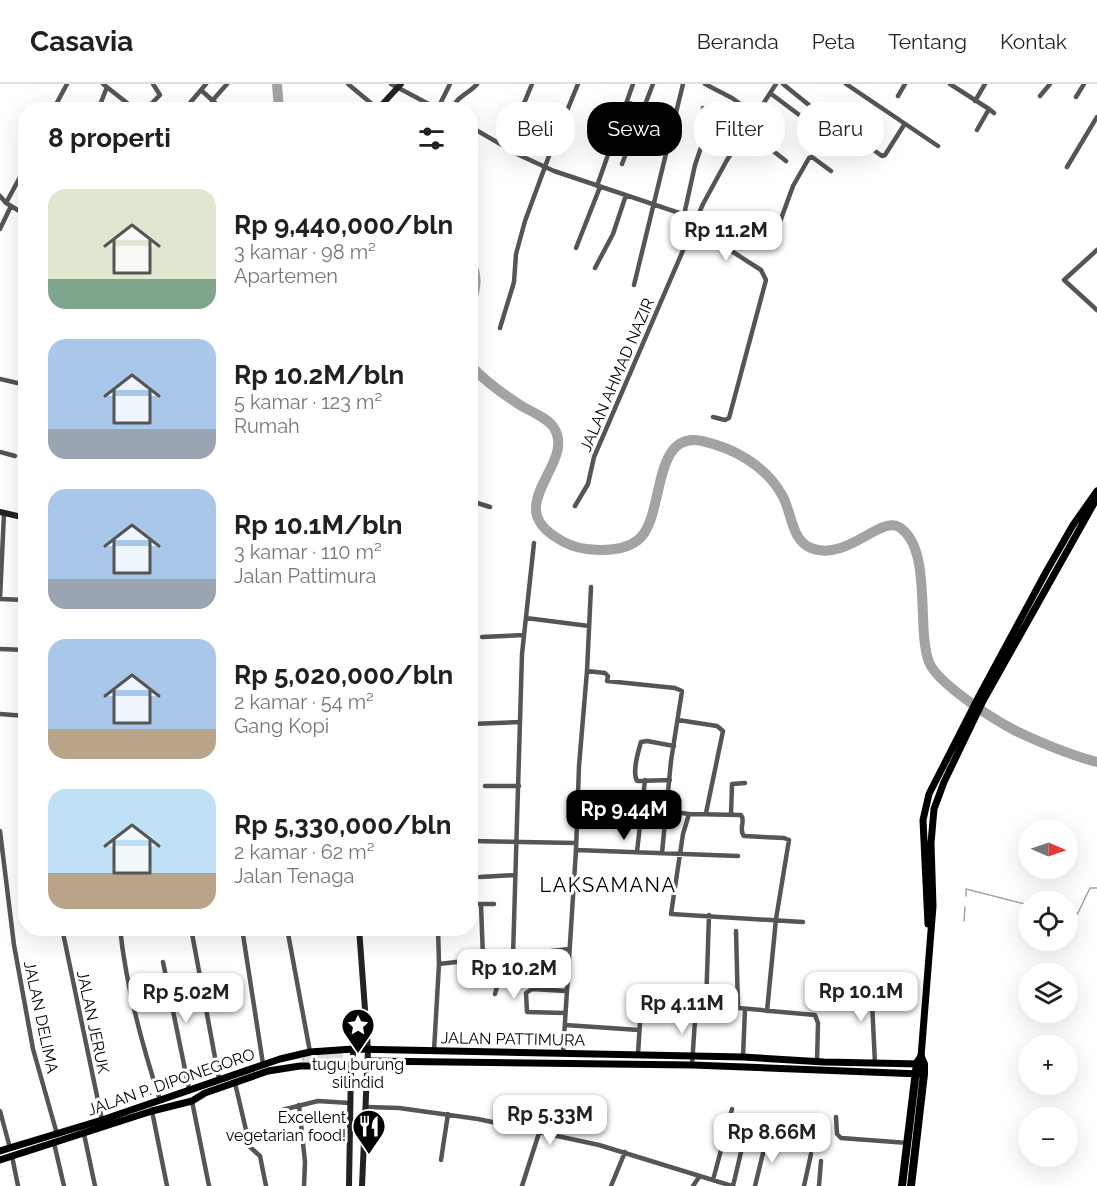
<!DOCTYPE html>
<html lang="id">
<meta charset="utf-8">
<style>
:root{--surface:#fff;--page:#f2f2f2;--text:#202124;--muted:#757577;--line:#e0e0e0;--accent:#000}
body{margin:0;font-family:Raleway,sans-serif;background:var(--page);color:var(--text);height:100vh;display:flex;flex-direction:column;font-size:22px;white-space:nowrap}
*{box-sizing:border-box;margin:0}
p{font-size:20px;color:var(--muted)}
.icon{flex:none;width:33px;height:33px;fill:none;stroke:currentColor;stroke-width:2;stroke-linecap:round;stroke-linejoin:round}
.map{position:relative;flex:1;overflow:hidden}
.drawer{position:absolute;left:18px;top:18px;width:460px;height:834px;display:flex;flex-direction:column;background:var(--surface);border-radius:24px;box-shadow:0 6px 24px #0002}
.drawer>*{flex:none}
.hud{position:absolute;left:496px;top:18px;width:510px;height:54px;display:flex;gap:12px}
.needle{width:39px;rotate:92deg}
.tools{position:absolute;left:1018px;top:735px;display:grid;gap:12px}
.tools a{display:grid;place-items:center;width:60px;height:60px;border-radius:50%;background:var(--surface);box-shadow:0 6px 24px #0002;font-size:30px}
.price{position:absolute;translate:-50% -51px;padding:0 14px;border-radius:12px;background:#fff;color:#222;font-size:20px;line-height:39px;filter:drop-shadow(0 2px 3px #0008)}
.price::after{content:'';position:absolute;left:50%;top:36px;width:18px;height:14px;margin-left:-9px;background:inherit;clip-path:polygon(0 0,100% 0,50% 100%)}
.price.current{background:var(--accent);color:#fff}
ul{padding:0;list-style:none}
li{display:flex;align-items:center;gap:18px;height:150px;padding:0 30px}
li span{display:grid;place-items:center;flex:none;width:168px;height:120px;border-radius:18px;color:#555}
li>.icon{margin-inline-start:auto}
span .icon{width:72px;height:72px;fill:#fffc;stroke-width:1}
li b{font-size:26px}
h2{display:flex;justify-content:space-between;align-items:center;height:72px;padding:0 30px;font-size:26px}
.chip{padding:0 21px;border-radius:24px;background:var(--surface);box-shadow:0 6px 24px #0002;font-size:21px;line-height:54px}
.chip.current{background:var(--accent);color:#fff}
header{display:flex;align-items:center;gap:36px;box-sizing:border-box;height:84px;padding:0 30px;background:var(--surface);border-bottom:2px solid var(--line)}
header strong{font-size:28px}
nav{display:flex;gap:33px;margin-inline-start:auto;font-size:21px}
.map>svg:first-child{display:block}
.grass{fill:url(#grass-dots)}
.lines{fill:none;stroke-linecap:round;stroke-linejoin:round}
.stream{stroke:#a3a3a3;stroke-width:1.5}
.river{stroke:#a3a3a3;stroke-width:10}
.street{stroke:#555;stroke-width:4.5}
.secondary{stroke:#222;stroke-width:6}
.primary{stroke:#000;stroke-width:7}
.highway{stroke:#000;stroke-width:8}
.labels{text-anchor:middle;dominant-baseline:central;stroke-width:6;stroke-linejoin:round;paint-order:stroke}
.street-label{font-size:16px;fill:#000;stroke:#fff}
.poi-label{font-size:16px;fill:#000;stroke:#fff}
.quarter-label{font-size:20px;letter-spacing:1.5px;fill:#000;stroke:#fff}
</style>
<header>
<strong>Casavia</strong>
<nav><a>Beranda</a><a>Peta</a><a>Tentang</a><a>Kontak</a></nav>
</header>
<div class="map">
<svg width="1097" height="1102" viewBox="0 0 1097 1102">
<defs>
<pattern id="grass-dots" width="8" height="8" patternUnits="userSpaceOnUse" patternTransform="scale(1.5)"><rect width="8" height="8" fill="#dcdcdc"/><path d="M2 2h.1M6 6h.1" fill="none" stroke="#bbb" stroke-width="1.8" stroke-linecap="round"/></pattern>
</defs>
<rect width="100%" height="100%" fill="#fff"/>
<path class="grass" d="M343,965V975L303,979L301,975L306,972Z"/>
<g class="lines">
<path class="stream" d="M966,812V805L1029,821
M1068,831L1076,833L1090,804H1097
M964,837L965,823"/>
<path class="river" d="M277,0L279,26
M471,178C478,193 476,204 471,219
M471,282C484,296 503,310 520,321C530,327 548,334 554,344C576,379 504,419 554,452C564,459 575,464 587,465C604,467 624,467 638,456C666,434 650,346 702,357C734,364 766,382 782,411C792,428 791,456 811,464C846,478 880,432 899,443C933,464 916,545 929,578C937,599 993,635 1014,646C1036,657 1073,672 1097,678"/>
<path class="street" d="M103,0L136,26
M348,0L378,25
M391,0L440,26
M705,0L732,14L756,31
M783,0L820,30L847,57L858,55L882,72L885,71L904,41
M846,0L938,62
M950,0L989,25
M201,6L223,26
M770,9L810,39
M898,12L905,0
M1040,12L1050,0
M1076,13L1084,0
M212,17L227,0
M975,17L985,0
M627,18L643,24
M438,24L450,0
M53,26L67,0
M98,26L107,3
M145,26L160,11L153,0
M184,26L206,0
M452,26C456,12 469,10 477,0
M471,43L519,71L554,87L769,159L773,157L793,102L809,74L812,73L831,87
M746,46L786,77
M977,46L989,25L994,29
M506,63L532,0
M622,80L653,0
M1067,83L1097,33
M597,102L633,0
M0,112L6,119L26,131
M6,119L26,82
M684,131L695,81L709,40V36L702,33L703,24
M0,145L11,122
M576,164L600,103
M1097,166L1064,196L1097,226
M595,184L613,150L626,111
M634,201L683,0
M26,240L24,245L26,251
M500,244L514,198L516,170L525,137L553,61L578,0
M0,295L26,301
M713,333L725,336L729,334L766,196L761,186L733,168L725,143
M0,368L15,372
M471,417L490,423
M575,422L588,400L594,373L703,120L727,76L776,0
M0,515L4,429
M0,515L26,516
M526,534L589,542
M482,553L524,551
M0,565L26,566
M587,587L605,589L608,592L607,597L675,604L682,607L671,677L662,769
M0,630L26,632
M678,636L717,642L723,647L706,729
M471,640L520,638
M670,696L637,697C632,688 638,668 641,658L647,657L674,662
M485,702H519
M642,723H653
M666,727L689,730
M731,731L732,700L745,699
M0,747L14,861L33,965L57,1050
M471,757L576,759
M576,766L738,772
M637,768L645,696
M480,793L515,791
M471,820H494
M481,821L483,874
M62,844L102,1036
M120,844C126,903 142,961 160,1016
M191,844L219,995
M242,844L263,980
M287,844L310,968
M736,847L738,924
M513,872L522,570L534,459
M163,878L189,1005
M439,880L569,865
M871,898L875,979
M495,910L500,892L501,873
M706,921L709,831
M767,927L776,835L789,756L784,754L744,752C738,745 746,737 741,731L689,730L683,750L671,830L803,838
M565,929L527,928L526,909L532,905L566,907
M565,941L639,946
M434,967L439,880L438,844
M563,969L576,766L579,682L587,587L591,503
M638,970L641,923L643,921H706L815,931L818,939L817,978
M743,973L745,925
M692,981L696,921
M235,999L250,1063L260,1072L266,1102
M192,1017L209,1102
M299,1021L305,1078L304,1102
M367,1023L399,1024L478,1035L599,1061L732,1102
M282,1026L318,1017L350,1019
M0,1027L10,1064
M152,1027L167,1102
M836,1033L837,1050L841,1054L908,1059
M84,1050L95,1102
M54,1059L64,1102
M12,1072L18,1102
M441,1076L448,1030
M713,1096L732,1025
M522,1102L539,1049
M611,1102L625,1068
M693,1102L699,1093
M733,1102L746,1047
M755,1102L772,1032L788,1033L789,1038L786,1049
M804,1102L811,1070
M819,1102L821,1077"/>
<path class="secondary" d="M377,26L401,0
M0,428L26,434
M359,844L368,966L362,1102
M349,1102L351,982L355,958L365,938"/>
<path class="primary" d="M928,840L923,736L929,710L978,614L1046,488L1073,441L1097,407
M921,973L933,822L931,759L934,725L944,698L983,617L1097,414
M0,1067L102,1036L280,975L310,968L353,965L743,973L824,978L920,980
M0,1076L152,1027L192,1017L205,1009L268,987L300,982H351L368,977L692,981L920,990"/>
<path class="highway" d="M902,1102L917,979L921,973
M911,1102L924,990V980L921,973"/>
</g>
<defs>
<symbol id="sight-pin" viewBox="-11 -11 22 30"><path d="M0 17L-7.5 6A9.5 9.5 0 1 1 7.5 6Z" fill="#000" stroke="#fff"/><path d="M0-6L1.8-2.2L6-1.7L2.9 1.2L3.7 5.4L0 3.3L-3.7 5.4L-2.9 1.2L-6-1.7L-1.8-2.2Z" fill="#fff"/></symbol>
<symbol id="restaurant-pin" viewBox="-11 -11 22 30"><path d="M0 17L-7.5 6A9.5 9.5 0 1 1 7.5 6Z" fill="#000" stroke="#fff"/><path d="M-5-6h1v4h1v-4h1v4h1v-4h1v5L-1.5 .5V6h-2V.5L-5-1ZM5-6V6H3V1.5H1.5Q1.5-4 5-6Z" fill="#fff"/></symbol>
</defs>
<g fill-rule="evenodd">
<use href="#sight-pin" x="339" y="922" width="38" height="52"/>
<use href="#restaurant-pin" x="350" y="1023" width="38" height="52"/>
</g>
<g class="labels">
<g class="street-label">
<text transform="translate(617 291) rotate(-67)">JALAN AHMAD NAZIR</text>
<text transform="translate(41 933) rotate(78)">JALAN DELIMA</text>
<text transform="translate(93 938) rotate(78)">JALAN JERUK</text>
<text transform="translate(513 955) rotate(1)">JALAN PATTIMURA</text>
<text transform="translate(171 998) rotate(-19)">JALAN P. DIPONEGORO</text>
</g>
<g class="poi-label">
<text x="358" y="980">tugu burung<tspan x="358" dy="18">silindid</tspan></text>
<text x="346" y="1033" text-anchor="end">Excellent<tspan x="346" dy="18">vegetarian food!</tspan></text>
</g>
<g class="quarter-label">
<text x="608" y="801">LAKSAMANA</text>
</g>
</g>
</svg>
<div class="tools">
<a><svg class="needle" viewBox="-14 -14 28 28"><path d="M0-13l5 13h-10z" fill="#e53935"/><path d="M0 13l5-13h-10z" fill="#757577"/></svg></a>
<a><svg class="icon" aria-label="locate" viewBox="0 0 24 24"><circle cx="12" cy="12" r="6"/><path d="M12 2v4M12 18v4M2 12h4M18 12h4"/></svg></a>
<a><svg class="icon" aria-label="layers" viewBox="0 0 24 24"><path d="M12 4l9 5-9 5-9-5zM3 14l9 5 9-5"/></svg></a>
<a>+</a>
<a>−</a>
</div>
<b class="price" style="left:726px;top:178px">Rp 11.2M</b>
<b class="price current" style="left:624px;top:757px">Rp 9.44M</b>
<b class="price" style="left:514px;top:916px">Rp 10.2M</b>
<b class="price" style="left:861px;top:939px">Rp 10.1M</b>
<b class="price" style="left:186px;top:940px">Rp 5.02M</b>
<b class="price" style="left:682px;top:951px">Rp 4.11M</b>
<b class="price" style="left:550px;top:1062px">Rp 5.33M</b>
<b class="price" style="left:772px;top:1080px">Rp 8.66M</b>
<div class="hud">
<a class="chip">Beli</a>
<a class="chip current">Sewa</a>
<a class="chip">Filter</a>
<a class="chip">Baru</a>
</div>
<section class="drawer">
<h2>8 properti<svg class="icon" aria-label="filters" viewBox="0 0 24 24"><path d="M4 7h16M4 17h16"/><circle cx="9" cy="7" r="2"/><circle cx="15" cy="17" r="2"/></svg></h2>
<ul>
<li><span style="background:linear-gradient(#dfe7d0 75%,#7fa58c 0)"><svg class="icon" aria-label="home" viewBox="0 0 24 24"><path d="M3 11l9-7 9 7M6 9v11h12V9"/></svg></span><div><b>Rp 9,440,000/bln</b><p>3 kamar · 98 m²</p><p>Apartemen</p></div></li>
<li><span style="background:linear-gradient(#a9c7e8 75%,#9aa5b1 0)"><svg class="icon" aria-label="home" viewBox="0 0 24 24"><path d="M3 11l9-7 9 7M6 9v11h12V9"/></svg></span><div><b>Rp 10.2M/bln</b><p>5 kamar · 123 m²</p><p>Rumah</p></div></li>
<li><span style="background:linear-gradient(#a9c7e8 75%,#9aa5b1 0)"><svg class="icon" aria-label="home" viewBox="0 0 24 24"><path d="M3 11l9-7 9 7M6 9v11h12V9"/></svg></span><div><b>Rp 10.1M/bln</b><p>3 kamar · 110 m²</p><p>Jalan Pattimura</p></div></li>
<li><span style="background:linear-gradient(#a9c7e8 75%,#b9a48a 0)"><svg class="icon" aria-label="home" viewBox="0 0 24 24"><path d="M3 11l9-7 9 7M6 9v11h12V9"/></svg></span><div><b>Rp 5,020,000/bln</b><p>2 kamar · 54 m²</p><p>Gang Kopi</p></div></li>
<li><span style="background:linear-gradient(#bfe0f5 70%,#b9a48a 0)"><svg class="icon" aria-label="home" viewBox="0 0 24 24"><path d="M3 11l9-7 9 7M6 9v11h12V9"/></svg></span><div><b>Rp 5,330,000/bln</b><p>2 kamar · 62 m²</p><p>Jalan Tenaga</p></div></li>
</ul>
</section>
</div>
